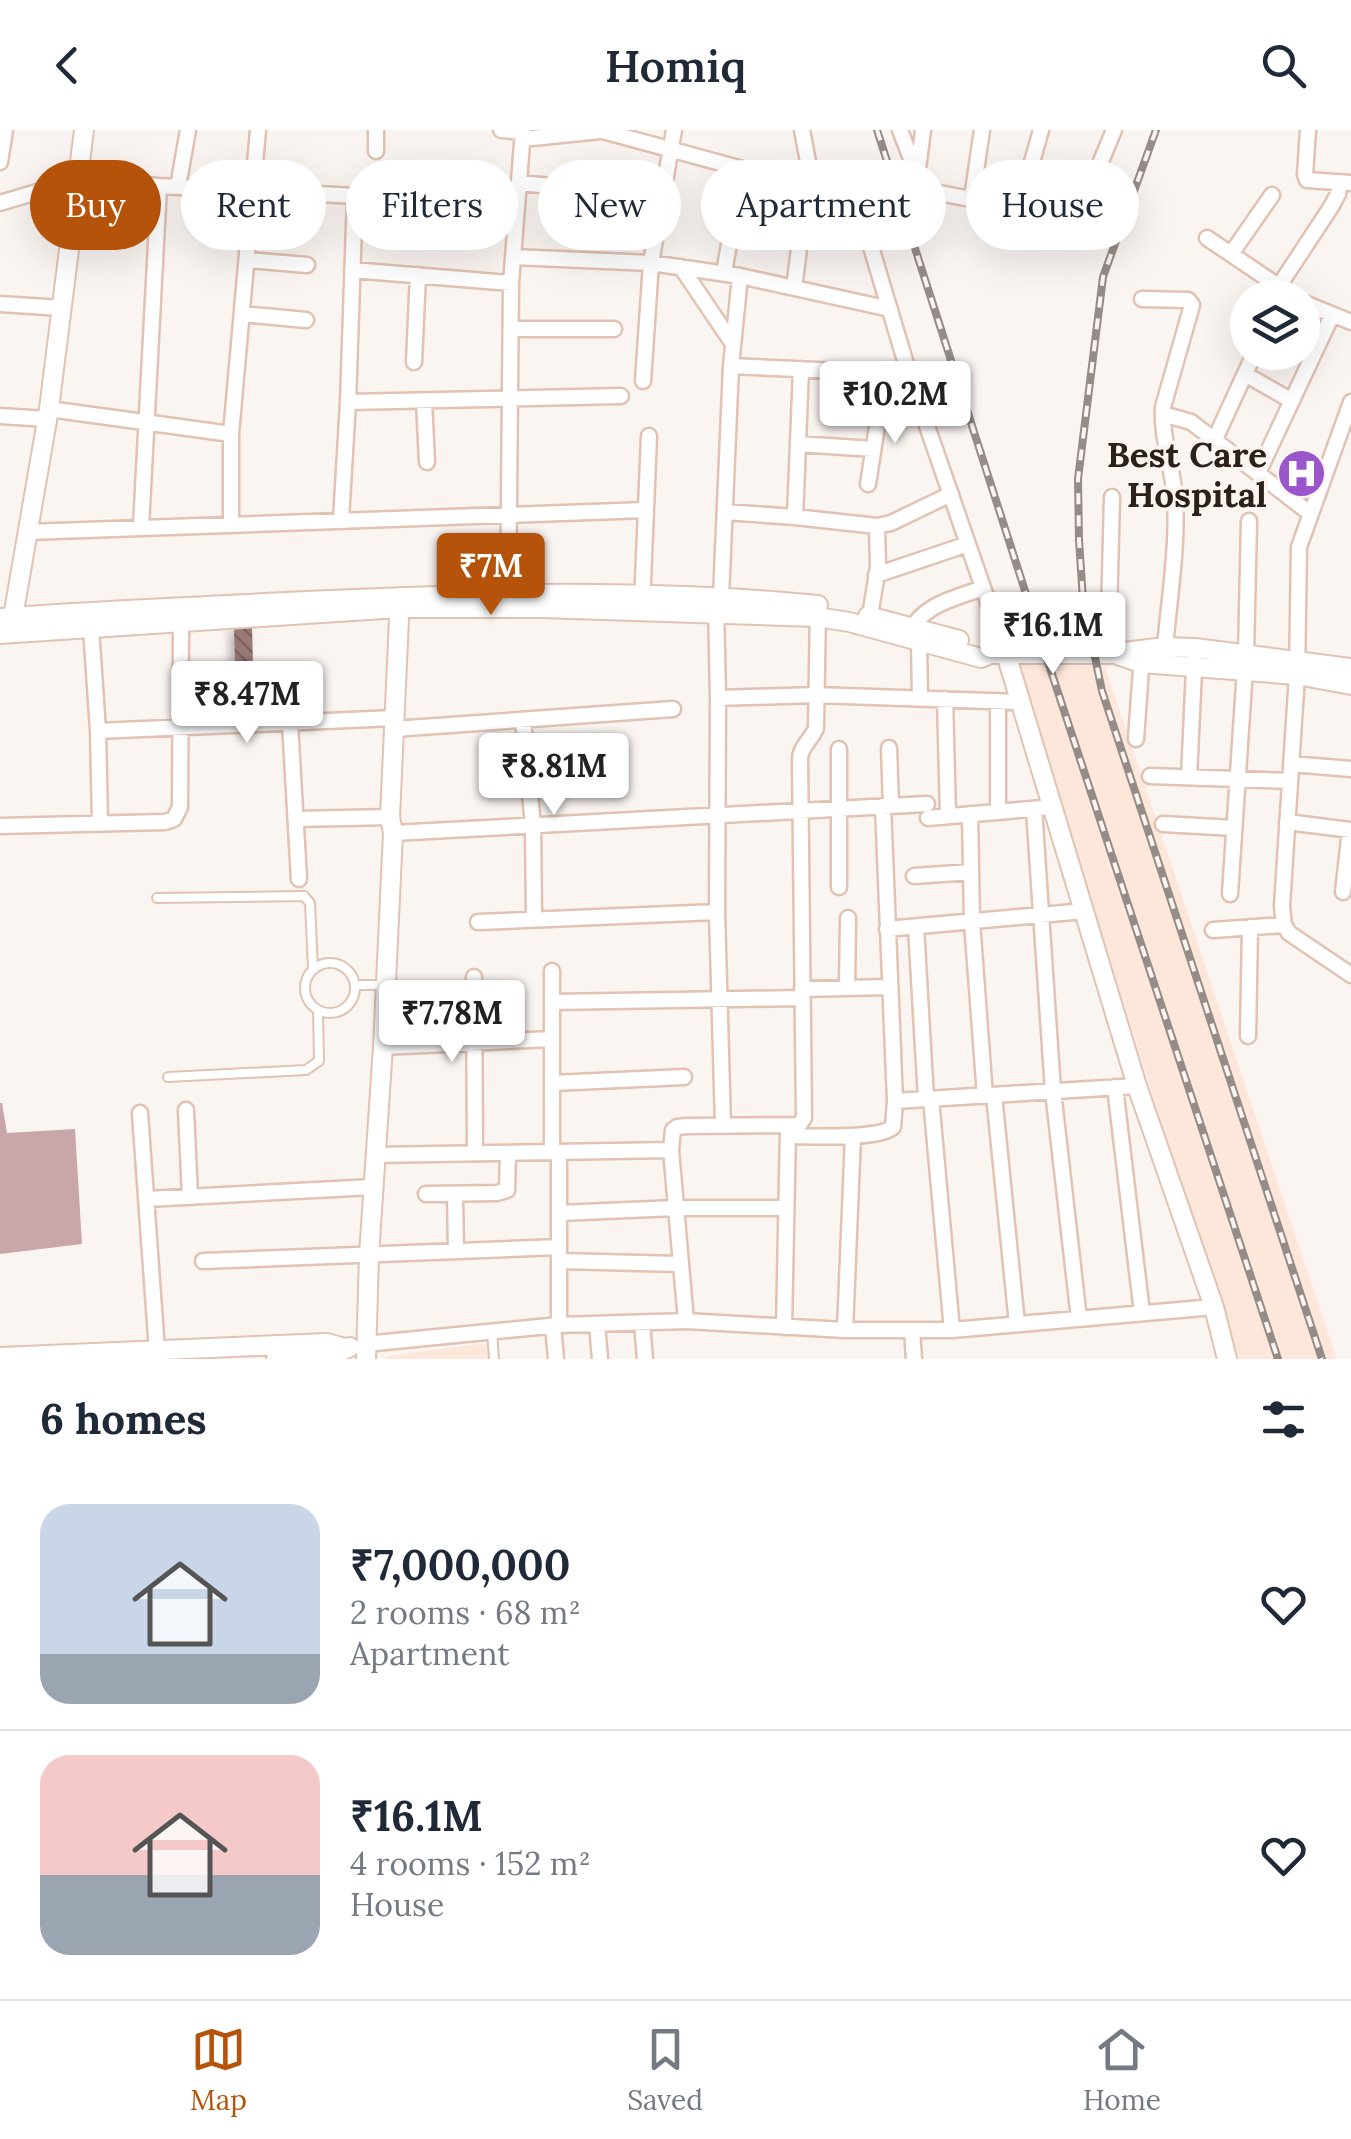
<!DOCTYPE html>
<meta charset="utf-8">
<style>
:root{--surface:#fff;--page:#f2f2f3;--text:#1f2937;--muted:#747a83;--line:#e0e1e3;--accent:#b45309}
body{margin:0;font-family:Lora,serif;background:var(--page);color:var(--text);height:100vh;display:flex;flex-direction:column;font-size:38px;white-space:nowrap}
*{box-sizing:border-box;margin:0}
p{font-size:32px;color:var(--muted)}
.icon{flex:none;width:55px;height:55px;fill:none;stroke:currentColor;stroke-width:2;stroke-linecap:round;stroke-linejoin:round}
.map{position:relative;height:1229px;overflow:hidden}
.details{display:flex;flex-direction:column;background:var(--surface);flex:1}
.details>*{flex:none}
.top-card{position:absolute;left:30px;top:30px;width:1292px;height:90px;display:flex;gap:20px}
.buttons{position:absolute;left:1230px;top:150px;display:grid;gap:20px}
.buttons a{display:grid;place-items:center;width:90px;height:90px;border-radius:50%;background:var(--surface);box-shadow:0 10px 40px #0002;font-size:50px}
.price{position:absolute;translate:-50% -85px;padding:0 22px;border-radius:10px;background:#fff;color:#222;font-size:32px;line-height:65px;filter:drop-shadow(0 2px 5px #0008)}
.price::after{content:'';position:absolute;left:50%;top:60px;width:30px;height:22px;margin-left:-15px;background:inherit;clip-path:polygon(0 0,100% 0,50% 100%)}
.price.on{background:var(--accent);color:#fff}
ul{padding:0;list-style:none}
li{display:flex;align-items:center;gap:30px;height:250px;padding:0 40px}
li+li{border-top:2px solid var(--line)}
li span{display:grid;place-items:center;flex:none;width:280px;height:200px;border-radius:30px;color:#555}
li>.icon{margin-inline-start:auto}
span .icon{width:120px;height:120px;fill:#fffc;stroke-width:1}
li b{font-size:42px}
h2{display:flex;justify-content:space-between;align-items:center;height:120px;padding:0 40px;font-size:42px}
.pill{padding:0 35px;border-radius:45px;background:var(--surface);box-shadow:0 10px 40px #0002;font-size:35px;line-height:90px}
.pill.on{background:var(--accent);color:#fff}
header{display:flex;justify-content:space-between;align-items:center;height:130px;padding:0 40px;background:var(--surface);font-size:45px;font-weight:600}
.tabs{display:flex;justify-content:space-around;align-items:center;height:140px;border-top:2px solid var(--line);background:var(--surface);font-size:28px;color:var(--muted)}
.tabs a{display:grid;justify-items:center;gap:5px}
.tabs .on{color:var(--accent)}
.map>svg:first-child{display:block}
.built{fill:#fde6da}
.water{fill:#c9a6aa}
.building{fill:url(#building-back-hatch);filter:url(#shadow)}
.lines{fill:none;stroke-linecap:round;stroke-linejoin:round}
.service-casing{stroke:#e1c3b3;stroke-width:12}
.minor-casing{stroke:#e1c3b3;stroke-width:19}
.tertiary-casing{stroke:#e1c3b3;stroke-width:22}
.service{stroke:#fff;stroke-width:8}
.minor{stroke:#fff;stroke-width:14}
.tertiary{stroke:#fff;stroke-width:18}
.rail-casing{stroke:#958c88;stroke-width:8}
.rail{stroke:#fbf5f2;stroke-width:4;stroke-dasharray:11;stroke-linecap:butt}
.labels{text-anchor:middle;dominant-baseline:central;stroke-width:8;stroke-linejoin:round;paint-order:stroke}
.poi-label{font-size:35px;font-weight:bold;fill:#2b201a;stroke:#fbf5f2;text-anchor:end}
</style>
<header><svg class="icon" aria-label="back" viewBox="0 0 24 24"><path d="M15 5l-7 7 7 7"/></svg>Homiq<svg class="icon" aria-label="search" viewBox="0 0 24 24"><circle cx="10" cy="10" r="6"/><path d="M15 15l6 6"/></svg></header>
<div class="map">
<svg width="1351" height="1229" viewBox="0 0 1351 1229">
<defs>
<pattern id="building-back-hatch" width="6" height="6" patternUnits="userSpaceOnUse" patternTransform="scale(2.5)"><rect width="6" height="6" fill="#987974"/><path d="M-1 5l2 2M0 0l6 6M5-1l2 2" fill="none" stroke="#7c635e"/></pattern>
<filter id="shadow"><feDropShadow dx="-5" dy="5" stdDeviation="5" flood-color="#0004"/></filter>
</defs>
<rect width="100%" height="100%" fill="#fbf5f2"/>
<path class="built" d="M1017,535L1105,537L1337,1229H1236Z
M496,1212L498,1229H386V1226Z"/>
<path class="water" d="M0,973H2L7,1003L75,999L82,1114L0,1124Z"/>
<path class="building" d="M1297,323L1325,335L1312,364L1283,351Z
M252,495L253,539L235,540L234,496Z"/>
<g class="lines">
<defs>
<path id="service" d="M157,768L304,766L310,773L313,839
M305 858a25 25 0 1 1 50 0a25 25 0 1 1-50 0Z
M355,855H386
M168,947L306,940L319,931L318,880
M492,1202L494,1229"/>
<path id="minor" d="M376,0V21
M501,0L523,2
M599,0L813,58L845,71L863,90L909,244L1006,524
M802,0L813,58
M1308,0L1305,45L1307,50L1351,53
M523,9L600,1
M0,32L5,0
M918,39L923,0
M519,53L662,66
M178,57L188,0
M923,60L1077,89L1114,0
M972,68L982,0
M845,71L923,60L900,0
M0,73L77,50L159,56L516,74
M1019,78L1041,0
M1207,108L1296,168
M1231,124L1272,65
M513,127L651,133L740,146L890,179
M247,130L307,135
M681,137L733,214
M352,140L511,153
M724,143L742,39
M1279,156L1331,77L1338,64L1340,53
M794,158L807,56
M1142,169L1188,170L1192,175L1163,277C1161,308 1173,338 1175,369C1178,415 1169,471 1165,517
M1302,172L1351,192
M0,174L62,178
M242,184L306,190
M511,199H614
M414,232L418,145
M731,236L909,244
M1245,244L1292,271
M643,251L651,133L674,0
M424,271L427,332
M348,272L621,266
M1351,272L1299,417L1297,545L1282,776L1284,795L1289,803L1351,845
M49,279L231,304
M1163,284L1191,292L1311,384
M0,286L47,289
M1215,309L1255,222
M798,314L873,319
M1258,343L1332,185
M868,354L878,290L885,285L921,278
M725,382L795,387L877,396L891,393L951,364
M795,387L801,239
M341,390L348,272L355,65
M231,394V304L258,0
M141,397L159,56
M28,402L646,380
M876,445L968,414
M721,467L731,236L740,146
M508,474L511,153L523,0
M642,475L649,306
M716,476L718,568L717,782L723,995
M870,486L878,437L877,396
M91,498L98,601L100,692
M909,504C922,474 956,468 983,458
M919,512L920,568
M1108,524L1112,367
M718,568L816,565L1021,572
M945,569L948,686
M998,571V682
M523,590L533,695L534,789
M290,593L299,749
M394,599L673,579
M98,601L394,588
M1136,609L1142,525
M889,618L891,676
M839,619V757
M1291,634L1351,639
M1150,646L1290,651
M1189,647L1195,518
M1034,679L1053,961L1079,1189
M970,684L972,792L985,966
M928,688L1042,678
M296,689L390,687
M1287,692L1351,700
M1163,694L1234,698
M0,696L165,692L174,689L180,677L181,492
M393,703L927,674
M914,746L971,742
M1343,762L1350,700
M1230,764L1246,524L1249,391
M478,792L717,782
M916,797L926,969
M887,799L1084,781
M1213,800L1284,795
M552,841V1022
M474,847L475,1023
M847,858L848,788
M802,859L889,857
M552,872L802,868
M1248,906L1250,797
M383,917L552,909
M553,953L684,947
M1115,957L1142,1183
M994,965L1017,1194
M931,969L952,1200
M895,971L1137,956
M186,980L190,1067
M140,983L157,1221
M788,1006C811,1006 878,1010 893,997L895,971L883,676
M559,1022V1195
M374,1025L671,1020
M426,1064L497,1063L507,1060L508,1023
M455,1064L456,1121
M147,1069L373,1057
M559,1083L676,1078H785
M203,1131L559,1117
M559,1131L681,1134
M686,1191L671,1020L673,1000L677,997L687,996L799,995L804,988L800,629C800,617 812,609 816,598L818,477
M642,1193L645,1229
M597,1194L600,1229
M553,1195L556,1229
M784,1197L788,1000
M845,1200L853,1006
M912,1200L914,1229
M365,1214L559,1195L686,1191L845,1200H952L1214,1177"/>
<path id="tertiary" d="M868,486L959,510
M0,488C88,481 177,478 265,473C449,464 635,457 818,475
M13,498V487L49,279L84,0
M0,504L399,478H541L817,487L849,492L981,528L990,524H1108L1165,517L1195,518L1351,538
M1006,524L1137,956L1214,1177L1227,1229
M1118,525L1141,533L1297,545L1351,555
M0,1227L327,1213L345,1218
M276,1229L329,1227L350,1217
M366,1229L369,1125L383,917L393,703L390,687L400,467"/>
</defs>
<use href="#service" class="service-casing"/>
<use href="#minor" class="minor-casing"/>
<use href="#tertiary" class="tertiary-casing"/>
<use href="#service" class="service"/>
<use href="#minor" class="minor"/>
<use href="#tertiary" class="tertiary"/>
<defs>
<path id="rail" d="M877,0L1045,523L1278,1229
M1156,0L1103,147L1078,349L1079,410L1083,470L1102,561L1322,1229"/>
</defs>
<use href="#rail" class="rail-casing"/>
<use href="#rail" class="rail"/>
</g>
<defs>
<symbol id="hospital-disc" viewBox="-11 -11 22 22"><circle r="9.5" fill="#9a57cc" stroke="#fbf5f2"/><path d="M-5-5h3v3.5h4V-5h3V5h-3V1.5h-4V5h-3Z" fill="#fff"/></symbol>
</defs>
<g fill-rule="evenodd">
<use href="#hospital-disc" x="1274" y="316" width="55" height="55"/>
</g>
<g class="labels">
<g class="poi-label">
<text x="1267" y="324">Best Care<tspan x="1267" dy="40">Hospital</tspan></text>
</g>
</g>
</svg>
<div class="buttons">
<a><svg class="icon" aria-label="layers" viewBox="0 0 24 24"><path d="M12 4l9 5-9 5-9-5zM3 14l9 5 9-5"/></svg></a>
</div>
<b class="price" style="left:895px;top:316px">₹10.2M</b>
<b class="price on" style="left:491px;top:488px">₹7M</b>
<b class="price" style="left:1053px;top:547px">₹16.1M</b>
<b class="price" style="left:247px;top:616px">₹8.47M</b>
<b class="price" style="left:554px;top:688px">₹8.81M</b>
<b class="price" style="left:452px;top:935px">₹7.78M</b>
<div class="top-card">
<a class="pill on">Buy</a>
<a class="pill">Rent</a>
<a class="pill">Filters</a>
<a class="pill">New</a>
<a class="pill">Apartment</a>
<a class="pill">House</a>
</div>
</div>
<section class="details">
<h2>6 homes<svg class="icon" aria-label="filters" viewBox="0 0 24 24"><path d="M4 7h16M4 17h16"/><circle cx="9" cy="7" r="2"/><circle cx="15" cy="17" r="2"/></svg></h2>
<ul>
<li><span style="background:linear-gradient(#c9d6e8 75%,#9aa5b1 0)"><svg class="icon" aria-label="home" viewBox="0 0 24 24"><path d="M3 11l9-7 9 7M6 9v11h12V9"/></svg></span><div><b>₹7,000,000</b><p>2 rooms · 68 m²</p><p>Apartment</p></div><svg class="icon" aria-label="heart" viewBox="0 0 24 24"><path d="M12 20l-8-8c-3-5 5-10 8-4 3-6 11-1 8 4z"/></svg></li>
<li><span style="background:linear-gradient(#f6c9c9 60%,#9aa5b1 0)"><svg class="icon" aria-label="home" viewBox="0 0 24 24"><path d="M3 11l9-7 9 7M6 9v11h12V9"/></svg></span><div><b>₹16.1M</b><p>4 rooms · 152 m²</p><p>House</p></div><svg class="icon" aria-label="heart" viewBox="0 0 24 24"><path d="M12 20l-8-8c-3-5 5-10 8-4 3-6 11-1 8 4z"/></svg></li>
</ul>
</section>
<nav class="tabs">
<a class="on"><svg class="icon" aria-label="map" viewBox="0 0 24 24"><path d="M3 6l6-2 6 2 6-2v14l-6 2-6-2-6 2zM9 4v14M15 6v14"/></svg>Map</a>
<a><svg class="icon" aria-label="saved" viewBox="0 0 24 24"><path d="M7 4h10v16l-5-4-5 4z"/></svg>Saved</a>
<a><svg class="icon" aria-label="home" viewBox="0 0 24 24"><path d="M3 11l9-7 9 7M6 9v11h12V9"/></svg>Home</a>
</nav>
